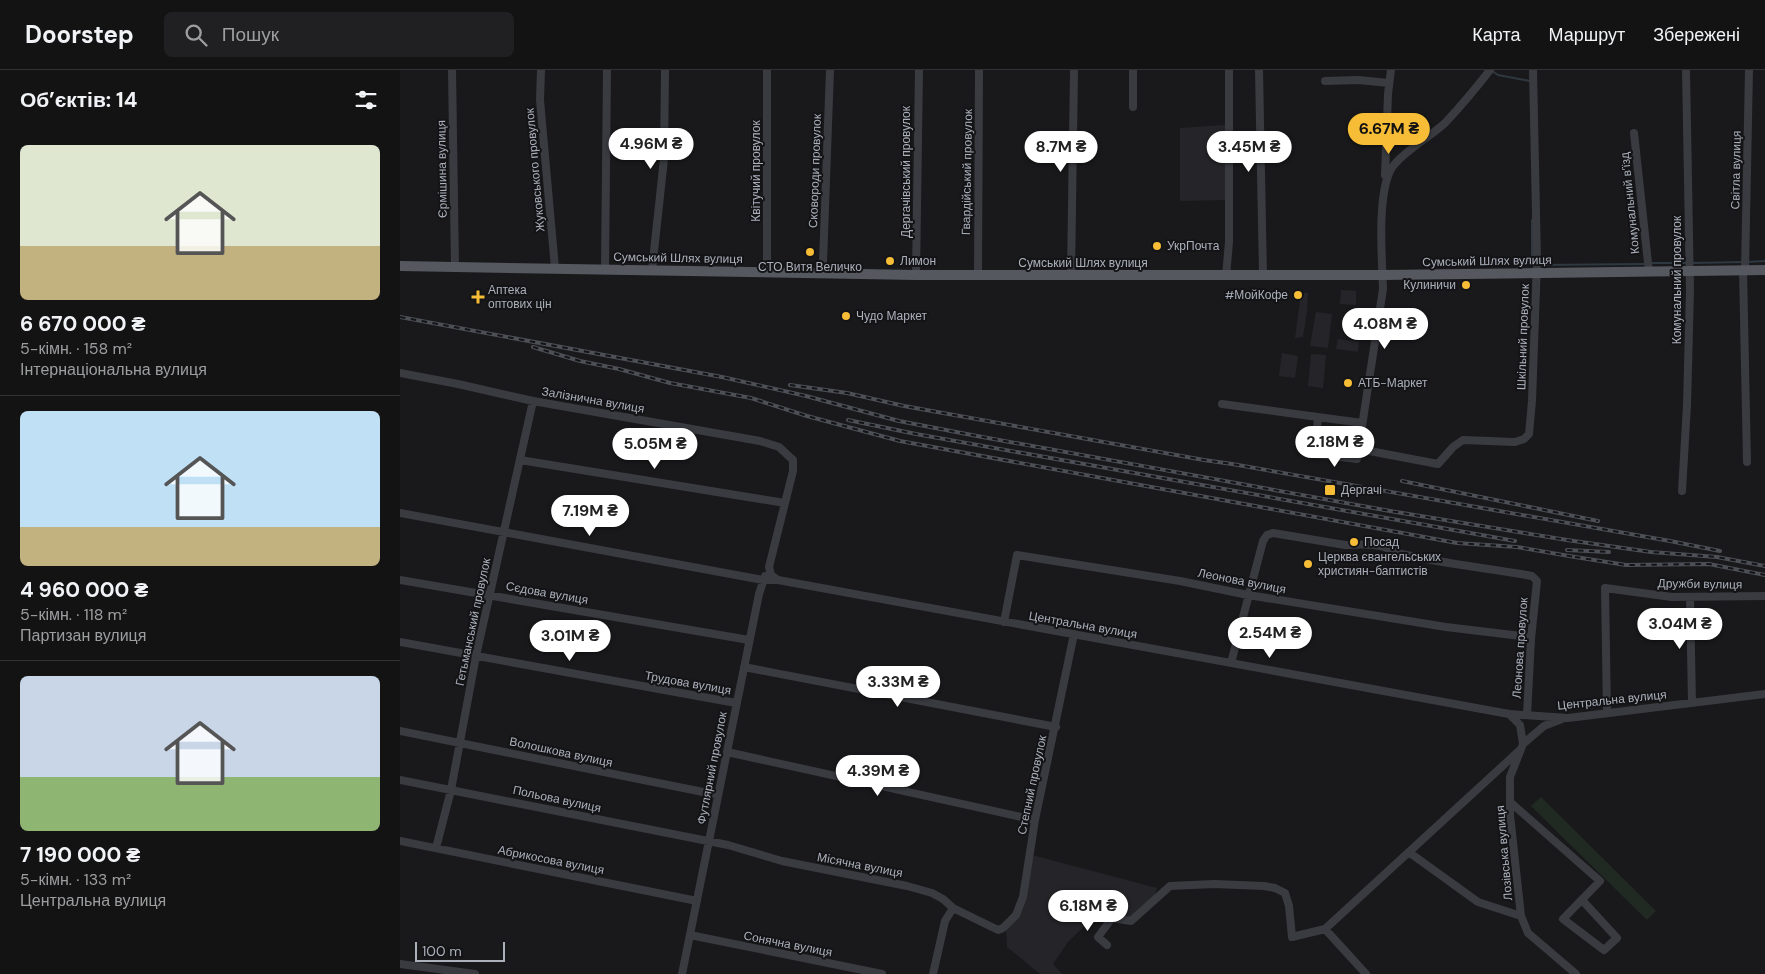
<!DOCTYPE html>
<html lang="uk">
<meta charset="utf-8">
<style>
:root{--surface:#131314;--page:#202022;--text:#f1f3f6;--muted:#9d9ea0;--line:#323234;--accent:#f7bd36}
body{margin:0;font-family:"DM Sans",sans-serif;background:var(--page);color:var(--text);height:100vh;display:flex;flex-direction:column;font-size:19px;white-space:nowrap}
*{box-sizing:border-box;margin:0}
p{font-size:16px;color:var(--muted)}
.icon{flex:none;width:28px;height:28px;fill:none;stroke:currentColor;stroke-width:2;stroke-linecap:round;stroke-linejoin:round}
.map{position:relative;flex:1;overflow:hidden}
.drawer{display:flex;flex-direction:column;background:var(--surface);width:400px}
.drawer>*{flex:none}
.scale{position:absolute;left:15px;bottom:12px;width:90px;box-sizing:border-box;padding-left:5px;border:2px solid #abb0bb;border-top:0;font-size:14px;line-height:18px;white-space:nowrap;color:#abb0bb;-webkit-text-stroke:4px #141417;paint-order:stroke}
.price{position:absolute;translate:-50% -42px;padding:0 11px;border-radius:18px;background:#fff;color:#222;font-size:16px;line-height:32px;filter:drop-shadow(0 1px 2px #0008)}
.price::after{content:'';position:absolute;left:50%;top:30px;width:15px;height:11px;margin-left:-8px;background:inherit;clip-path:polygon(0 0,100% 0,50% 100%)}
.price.selected{background:var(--accent);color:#111}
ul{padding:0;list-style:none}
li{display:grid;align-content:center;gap:10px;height:265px;padding:0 20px}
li+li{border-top:1px solid var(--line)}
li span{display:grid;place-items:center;height:155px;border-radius:8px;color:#555}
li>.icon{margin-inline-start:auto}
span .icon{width:90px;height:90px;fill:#fffc;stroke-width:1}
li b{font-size:21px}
h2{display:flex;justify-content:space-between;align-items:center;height:60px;padding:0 20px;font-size:21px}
header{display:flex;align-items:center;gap:30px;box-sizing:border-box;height:70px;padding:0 25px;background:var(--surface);border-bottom:1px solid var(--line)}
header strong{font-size:24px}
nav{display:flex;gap:28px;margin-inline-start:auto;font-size:18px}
.search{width:350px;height:45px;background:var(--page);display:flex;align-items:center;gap:12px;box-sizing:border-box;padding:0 18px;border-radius:8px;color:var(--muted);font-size:19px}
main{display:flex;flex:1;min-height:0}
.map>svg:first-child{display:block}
.built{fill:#252529}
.green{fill:#212a22}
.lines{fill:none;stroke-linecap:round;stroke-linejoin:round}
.stream{stroke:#2e3840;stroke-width:2}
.minor{stroke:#3a3b41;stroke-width:8}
.major{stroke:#565860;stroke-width:10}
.rail-casing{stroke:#4d4f56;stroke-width:4}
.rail{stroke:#141417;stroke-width:2;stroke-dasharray:5.5;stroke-linecap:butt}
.poi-dot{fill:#f7bd36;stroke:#141417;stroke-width:2}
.labels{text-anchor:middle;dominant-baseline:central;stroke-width:4;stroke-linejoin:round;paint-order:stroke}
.street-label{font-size:12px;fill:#abb0bb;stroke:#141417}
.poi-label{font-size:12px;fill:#abb0bb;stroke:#141417;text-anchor:start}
</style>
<header>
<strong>Doorstep</strong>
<div class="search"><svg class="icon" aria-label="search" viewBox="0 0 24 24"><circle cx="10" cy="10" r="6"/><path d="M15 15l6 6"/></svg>Пошук</div>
<nav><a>Карта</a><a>Маршрут</a><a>Збережені</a></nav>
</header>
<main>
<section class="drawer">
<h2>Об’єктів: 14<svg class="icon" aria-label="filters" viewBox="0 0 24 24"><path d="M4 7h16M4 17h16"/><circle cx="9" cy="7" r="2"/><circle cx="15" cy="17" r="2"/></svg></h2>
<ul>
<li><span style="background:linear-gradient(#dfe7d0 65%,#c2b280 0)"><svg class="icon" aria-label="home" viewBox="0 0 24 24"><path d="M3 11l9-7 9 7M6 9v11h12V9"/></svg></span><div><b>6 670 000 ₴</b><p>5-кімн. · 158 m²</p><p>Інтернаціональна вулиця</p></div></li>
<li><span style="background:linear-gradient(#bfe0f5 75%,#c2b280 0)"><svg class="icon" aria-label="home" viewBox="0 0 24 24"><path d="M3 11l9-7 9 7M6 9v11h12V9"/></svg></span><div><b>4 960 000 ₴</b><p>5-кімн. · 118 m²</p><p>Партизан вулиця</p></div></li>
<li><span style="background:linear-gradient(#c9d6e8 65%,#8fb573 0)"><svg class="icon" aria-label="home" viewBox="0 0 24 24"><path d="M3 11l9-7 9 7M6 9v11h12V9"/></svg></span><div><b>7 190 000 ₴</b><p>5-кімн. · 133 m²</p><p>Центральна вулиця</p></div></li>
</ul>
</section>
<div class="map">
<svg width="1365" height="904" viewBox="0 0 1365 904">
<rect width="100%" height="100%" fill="#19191b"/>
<path class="built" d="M825,55L826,130L780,131V58Z
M941,220L956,221V235L940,234Z
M901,223H908L907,242L903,267L895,268Z
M916,242L932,244L928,278L910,276Z
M938,269L959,272L958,282L936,279Z
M882,283L898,286L895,308L879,306Z
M911,284L926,285L923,318L908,316Z
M632,785L757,818L754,827L731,854L697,844L668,872L653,894L662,904H640L607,877L606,859L617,847Z"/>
<path class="green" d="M1141,727L1256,841L1247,850L1131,736Z"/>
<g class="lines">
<path class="stream" d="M1092,1L1098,5L1130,11
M1132,150V195H1135
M1347,192L1365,191
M1250,193H1288
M1292,193L1343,192
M1140,195L1245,194"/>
<path class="minor" d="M52,0L55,197
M141,0L140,30L155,198
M733,0V37
M859,0L863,205
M925,11L958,10L989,13
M1234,63L1249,202
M985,105L988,24L991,0
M205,199L207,0
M252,200L264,89L265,0
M1343,200L1347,392
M1345,200L1349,0
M367,202V0
M424,203L423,192L430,0
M516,205L519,0
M578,205L579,0
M671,205L674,0
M826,206L829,172V0
M0,303L58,314L133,331L360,371L379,377L393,390V401L369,497L371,505L378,510
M822,334L962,353
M918,347L915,384L957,389L983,219C982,188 977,129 990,101C997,86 1031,66 1045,53C1061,36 1076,18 1090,0
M959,379L1038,394L1053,377L1063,370L1115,372L1124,369L1129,364L1132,331L1137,191L1133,0
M120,390L385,433
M1282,421L1287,335L1290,220L1286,0
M0,443L363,510H378L1109,644L1168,648L1365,624
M0,510L349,570
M1290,527L1292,633
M604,552L617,485L780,511L848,525L1046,557L1121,566L1131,569
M0,572L336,633
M831,593L863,471L867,465L873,463L945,475C959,475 970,473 984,477C990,479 995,483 1002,484C1044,494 1089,498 1132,506L1137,511L1131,569L1127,645
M344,597L656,657
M1207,643L1205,518L1272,527L1365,526
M1109,644L1120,655L1123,674L1110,707V745L1121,846L1128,863L1176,904
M0,661L318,725
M1123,674L1144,656L1162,649
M327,682L635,750
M0,710L328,775L382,791L507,816L532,823L543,829L553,838L598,860L603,858L616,845L623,827L635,750L674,564
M1110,732L1200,811L1163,849L1204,880L1217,868L1182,830
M0,771L297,831
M36,778L51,720L76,586L133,331
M1010,783L1078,832L1121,846
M925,859L966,904
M290,865L482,904
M707,875L698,867L712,848L731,851L770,816L814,814L864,816L875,818L885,823L889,836L892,867L925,859L1120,680
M0,894L75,904
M282,904L359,524L365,506
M533,904L545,851L553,838"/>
<path class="major" d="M0,196L516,205H983L1365,200"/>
<defs>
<path id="rail" d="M0,247L322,307L406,326L499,351L577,366L990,441L1167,470L1251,482L1317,487L1365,496
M133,277L180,291L219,299L270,313L351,328L407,346L500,371L1057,473L1117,477L1175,487
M390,315L447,323L504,336L804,390L832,394L1270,471L1320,481
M448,350L516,364L1115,471
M1002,411L1198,451
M1167,480L1209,482
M1175,487L1226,495L1309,494L1365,505"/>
</defs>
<use href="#rail" class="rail-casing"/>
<use href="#rail" class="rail"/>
</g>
<g class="poi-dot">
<circle cx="757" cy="176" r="5"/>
<circle cx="410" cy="182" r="5"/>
<circle cx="490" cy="191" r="5"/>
<circle cx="1066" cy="215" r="5"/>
<circle cx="898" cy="225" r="5"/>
<path d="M75.5 219.5h5v5h5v5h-5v5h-5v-5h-5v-5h5z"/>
<circle cx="446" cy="246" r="5"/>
<circle cx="948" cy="313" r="5"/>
<rect x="924" y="414" width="12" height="12" rx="2.5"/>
<circle cx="954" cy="472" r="5"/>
<circle cx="908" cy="494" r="5"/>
</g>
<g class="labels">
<g class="street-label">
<text transform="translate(42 99) rotate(-91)">Єрмішина вулиця</text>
<text transform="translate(135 100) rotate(-95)">Жуковського провулок</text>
<text transform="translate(1336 100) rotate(-89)">Світла вулиця</text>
<text transform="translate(356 101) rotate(-90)">Квітучий провулок</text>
<text transform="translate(415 101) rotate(-88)">Сковороди провулок</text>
<text transform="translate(506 102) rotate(-90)">Дергачівський провулок</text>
<text transform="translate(567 102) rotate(-89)">Гвардійський провулок</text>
<text transform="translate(1230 133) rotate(-96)">Комунальний в’їзд</text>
<text transform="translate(278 188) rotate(1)">Сумський Шлях вулиця</text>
<text transform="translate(1087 191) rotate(-1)">Сумський Шлях вулиця</text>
<text x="683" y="193">Сумський Шлях вулиця</text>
<text transform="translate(1277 210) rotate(-90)">Комунальний провулок</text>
<text transform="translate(1123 267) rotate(-88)">Шкільний провулок</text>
<text transform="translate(193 330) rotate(10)">Залізнична вулиця</text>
<text transform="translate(842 511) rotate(11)">Леонова вулиця</text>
<text transform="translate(1300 514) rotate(1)">Дружби вулиця</text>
<text transform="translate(147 523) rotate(10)">Сєдова вулиця</text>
<text transform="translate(73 552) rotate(-78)">Гетьманський провулок</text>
<text transform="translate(683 555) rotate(10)">Центральна вулиця</text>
<text transform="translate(1120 578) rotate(-86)">Леонова провулок</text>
<text transform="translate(288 613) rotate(10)">Трудова вулиця</text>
<text transform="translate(1212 630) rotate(-6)">Центральна вулиця</text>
<text transform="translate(161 682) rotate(12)">Волошкова вулиця</text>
<text transform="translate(312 698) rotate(-79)">Футлярний провулок</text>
<text transform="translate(632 715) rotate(-78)">Степний провулок</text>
<text transform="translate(157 729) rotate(12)">Польова вулиця</text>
<text transform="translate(1104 783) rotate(-95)">Лозівська вулиця</text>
<text transform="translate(151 790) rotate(11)">Абрикосова вулиця</text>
<text transform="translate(460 795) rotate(11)">Місячна вулиця</text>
<text transform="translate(388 874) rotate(11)">Сонячна вулиця</text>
</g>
<g class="poi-label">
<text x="767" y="176">УкрПочта</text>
<text x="500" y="191">Лимон</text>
<text x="410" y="197" text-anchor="middle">СТО Витя Величко</text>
<text x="1056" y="215" text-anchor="end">Кулиничи</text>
<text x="88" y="220">Аптека<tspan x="88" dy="14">оптових цін</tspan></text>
<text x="888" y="225" text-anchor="end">#МойКофе</text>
<text x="456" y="246">Чудо Маркет</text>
<text x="958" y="313">АТБ-Маркет</text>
<text x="941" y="420">Дергачі</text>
<text x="964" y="472">Посад</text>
<text x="918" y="487">Церква євангельських<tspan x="918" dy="14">християн-баптистів</tspan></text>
</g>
</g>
</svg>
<div class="scale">100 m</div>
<b class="price selected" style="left:989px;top:85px">6.67M ₴</b>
<b class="price" style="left:251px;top:100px">4.96M ₴</b>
<b class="price" style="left:661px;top:103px">8.7M ₴</b>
<b class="price" style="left:849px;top:103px">3.45M ₴</b>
<b class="price" style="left:985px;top:280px">4.08M ₴</b>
<b class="price" style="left:935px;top:398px">2.18M ₴</b>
<b class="price" style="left:255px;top:400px">5.05M ₴</b>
<b class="price" style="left:190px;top:467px">7.19M ₴</b>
<b class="price" style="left:1280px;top:580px">3.04M ₴</b>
<b class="price" style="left:870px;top:589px">2.54M ₴</b>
<b class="price" style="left:170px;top:592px">3.01M ₴</b>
<b class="price" style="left:498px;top:638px">3.33M ₴</b>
<b class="price" style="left:478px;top:727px">4.39M ₴</b>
<b class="price" style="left:688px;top:862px">6.18M ₴</b>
</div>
</main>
